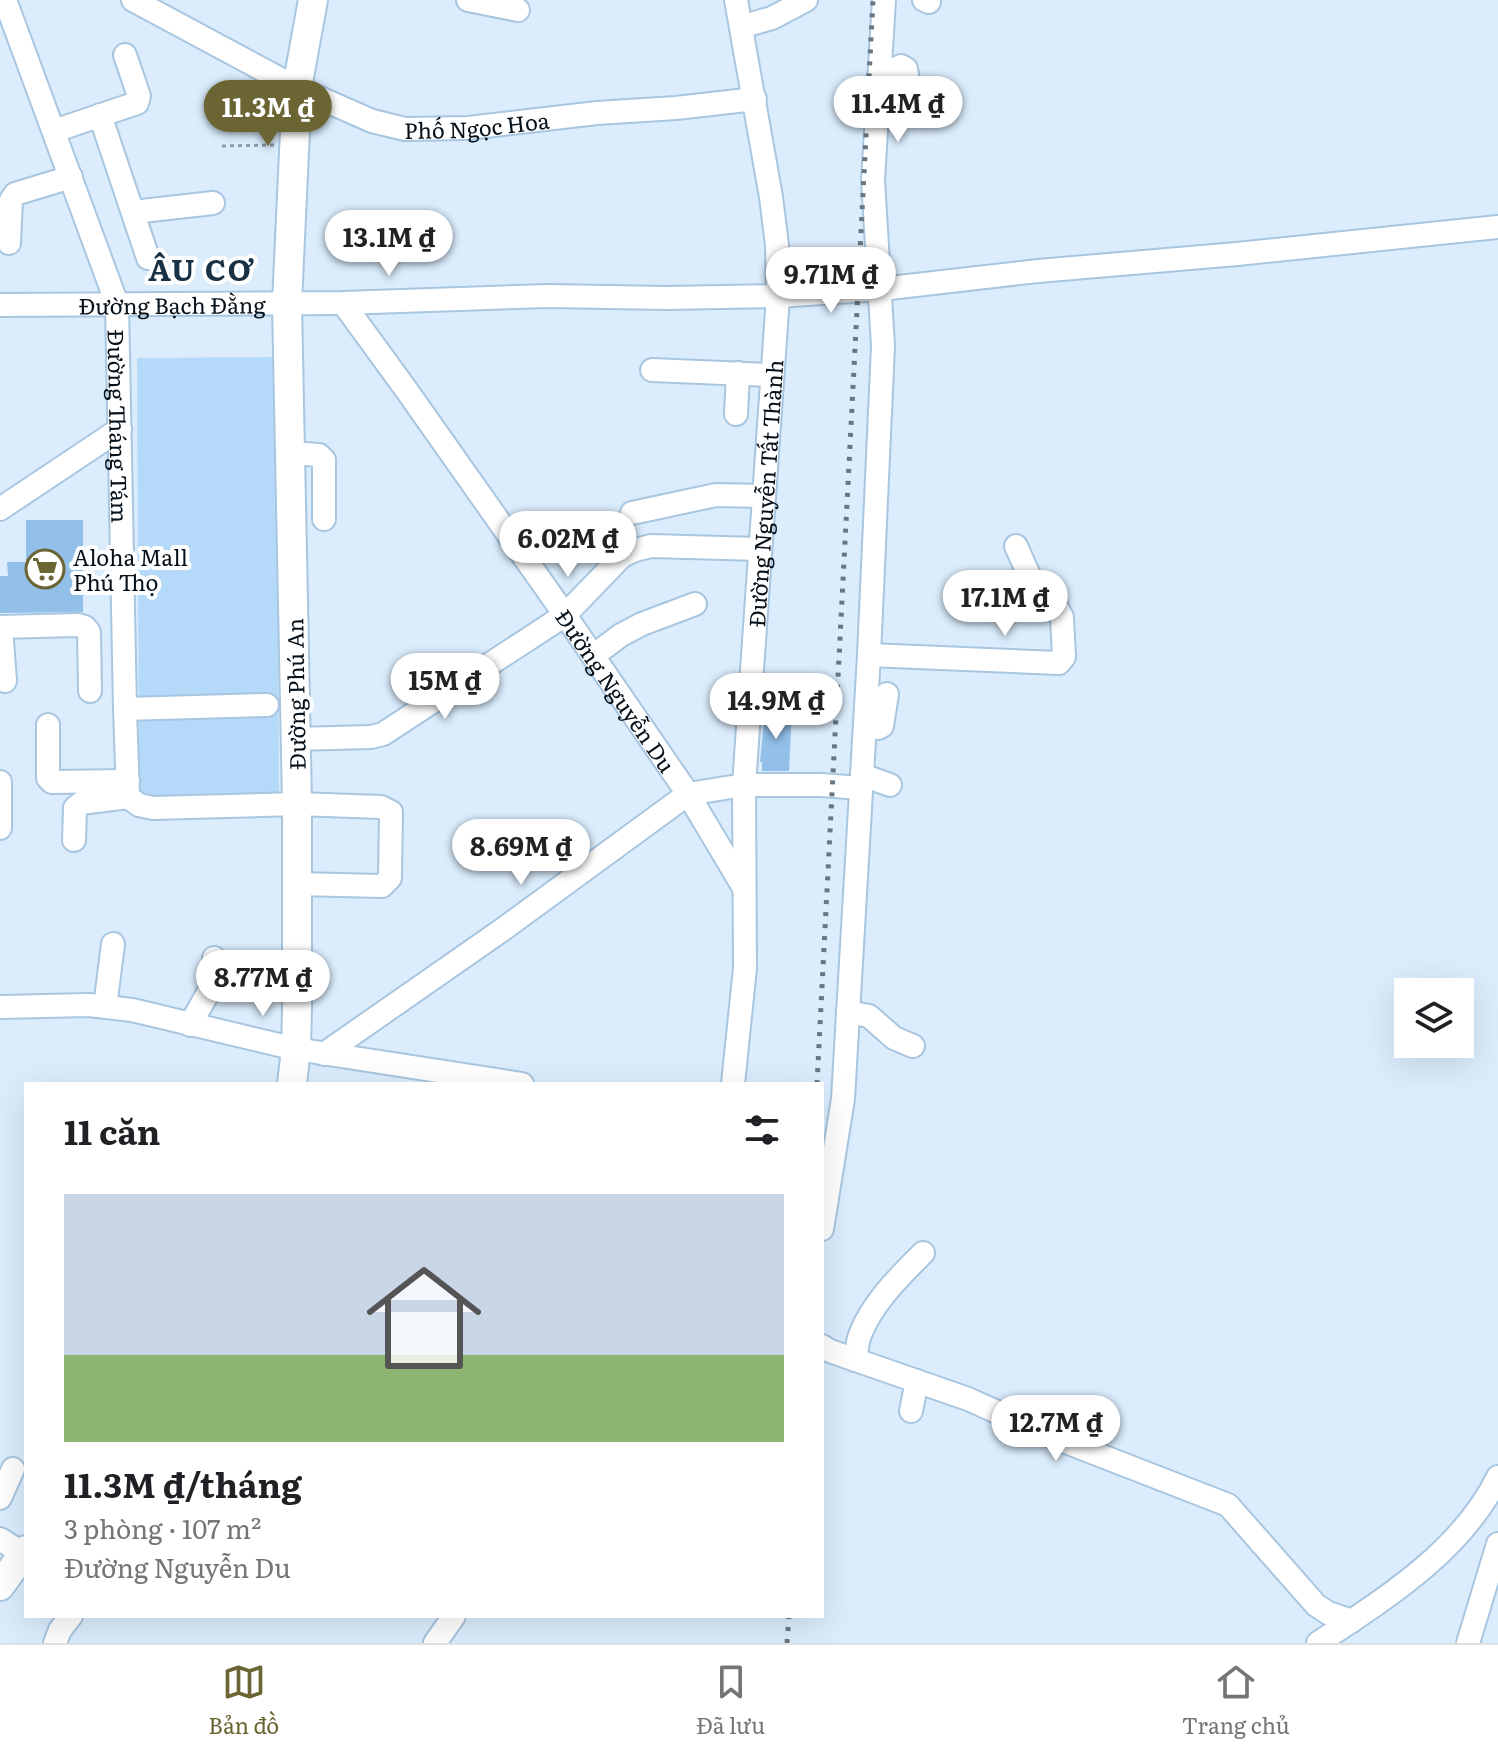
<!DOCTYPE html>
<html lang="vi">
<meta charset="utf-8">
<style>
:root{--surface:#fff;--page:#f6f6f6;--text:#202124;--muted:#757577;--line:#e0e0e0;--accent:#6a6532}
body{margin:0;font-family:Literata,serif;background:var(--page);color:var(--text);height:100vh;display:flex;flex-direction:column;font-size:30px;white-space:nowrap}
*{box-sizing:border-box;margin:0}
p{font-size:26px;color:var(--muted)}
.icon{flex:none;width:44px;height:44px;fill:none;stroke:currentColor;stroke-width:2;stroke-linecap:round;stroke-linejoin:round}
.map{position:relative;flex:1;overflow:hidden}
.details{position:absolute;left:24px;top:1082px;width:800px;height:536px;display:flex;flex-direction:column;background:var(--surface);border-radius:0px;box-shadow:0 8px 32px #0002}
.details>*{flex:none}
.fabs{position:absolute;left:1394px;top:978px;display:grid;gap:16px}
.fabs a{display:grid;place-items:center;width:80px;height:80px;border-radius:0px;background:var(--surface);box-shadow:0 8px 32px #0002;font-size:40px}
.price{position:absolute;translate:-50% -68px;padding:0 18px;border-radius:28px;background:#fff;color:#222;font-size:26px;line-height:52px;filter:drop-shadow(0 2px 4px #0008)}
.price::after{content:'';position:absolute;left:50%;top:48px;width:24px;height:18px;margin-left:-12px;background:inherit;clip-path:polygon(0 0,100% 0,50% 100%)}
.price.on{background:var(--accent);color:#fff}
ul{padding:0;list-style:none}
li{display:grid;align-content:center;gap:16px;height:424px;padding:0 40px}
li span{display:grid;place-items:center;height:248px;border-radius:0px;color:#555}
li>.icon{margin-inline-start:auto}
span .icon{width:144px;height:144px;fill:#fffc;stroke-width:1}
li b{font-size:34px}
h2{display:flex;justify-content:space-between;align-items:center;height:96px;padding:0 40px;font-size:34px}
.tabs{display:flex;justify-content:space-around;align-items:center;height:112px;border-top:2px solid var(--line);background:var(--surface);font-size:22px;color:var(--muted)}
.tabs a{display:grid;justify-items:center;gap:4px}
.tabs .on{color:var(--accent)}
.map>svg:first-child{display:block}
.green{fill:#b5d9f8}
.building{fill:#92c0e8}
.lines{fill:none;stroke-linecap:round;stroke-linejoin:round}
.minor-casing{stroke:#a8c6df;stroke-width:26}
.major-casing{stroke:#a8c6df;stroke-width:32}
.path{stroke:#8e9daa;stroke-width:3;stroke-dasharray:4 4;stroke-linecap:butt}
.minor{stroke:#fff;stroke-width:22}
.major{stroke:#fff;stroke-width:28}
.rail{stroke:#687682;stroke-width:5;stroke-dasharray:4 8;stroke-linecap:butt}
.labels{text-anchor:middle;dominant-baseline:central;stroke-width:8;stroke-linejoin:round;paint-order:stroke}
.street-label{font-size:22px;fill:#061019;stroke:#fff}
.poi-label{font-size:22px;fill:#061019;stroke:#fff;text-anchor:start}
.district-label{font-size:30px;font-weight:bold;letter-spacing:2px;fill:#183145;stroke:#fff}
</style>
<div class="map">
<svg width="1498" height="1643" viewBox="0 0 1498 1643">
<rect width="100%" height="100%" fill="#dbedfd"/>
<path class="green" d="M277,357L279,800L139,801L137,358Z"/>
<path class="building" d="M26,520H83V612L0,613V576H8L7,562H26Z
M765,710L792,711L789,771H762V762H760Z"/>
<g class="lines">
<defs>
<g id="minor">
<path id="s1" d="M5,0L117,304L125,709L128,797L139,805L153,808L297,804L381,807L391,812L390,878L382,886L297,884"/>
<path id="s2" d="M133,0L297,88L372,121L405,129L468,128L597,113L676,108L755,99"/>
<path d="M468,0L518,10"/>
<path d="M924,0L929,2"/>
<path d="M741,27L772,18L806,0"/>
<path d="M879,76L901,66L906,69L909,87L905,91L888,96"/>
<path d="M100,115L148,258"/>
<path d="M54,131L137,103L139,96L125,55"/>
<path d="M133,212L213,203"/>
<path d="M9,243L11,200L15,194L71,177"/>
<path id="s3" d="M343,303L405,388L565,615L688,794L744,888"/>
<path id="s4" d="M0,305L343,303L547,296L667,298L778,296L881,289L1038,271L1237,254L1498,227"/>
<path d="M652,370L771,375"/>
<path d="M736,414L738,373"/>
<path d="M290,453L319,455L324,460V519"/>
<path d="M0,509L120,429"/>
<path d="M632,513L716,495L763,496"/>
<path d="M0,627L78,625L85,627L89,632L90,691"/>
<path d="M1,627L5,681"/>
<path d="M869,655L1059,663L1064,657L1062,617L1056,606L1036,591L1016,546"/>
<path d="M593,656L621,635L642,624L695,604"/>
<path d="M125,709L267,705"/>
<path d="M48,725V778L52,782L128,781"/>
<path d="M865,725L878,728L882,726L887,694"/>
<path d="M296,739L371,737L383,734L565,615L622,556L635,550L651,546L759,549"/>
<path d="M862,775L890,785"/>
<path d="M0,782V828"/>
<path d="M74,840L75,808L81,803L128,797"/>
<path d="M0,1007L89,1005L132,1010L296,1049L522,1084"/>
<path d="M105,1007L113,944"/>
<path d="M848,1012L869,1016L894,1038L913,1046"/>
<path d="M190,1025L212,986L214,958"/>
<path d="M324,1054L502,930L688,794L744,785H821L861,788"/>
<path id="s5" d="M733,1084L745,968L744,785L778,296L777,245L771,197L736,0"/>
<path d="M822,1229L843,1099L869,655L883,346L873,180L884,0"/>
<path d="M822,1346L830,1351L968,1399L1053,1437L1228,1505L1316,1605L1328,1613L1352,1621"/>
<path d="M855,1360C857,1352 857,1342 860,1335C872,1303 900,1276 923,1253"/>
<path d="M911,1411L917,1381"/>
<path d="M0,1498L13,1469"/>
<path d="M0,1539L23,1554"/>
<path d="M55,1643L60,1630L71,1616"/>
<path d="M435,1643L454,1616"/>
<path d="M1318,1643C1386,1598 1461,1552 1498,1477"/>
<path d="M1468,1643L1498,1544"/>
</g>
<path id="major" d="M292,1084L296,1049L297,1010V804L287,303L297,88L313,0
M0,1586L26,1550"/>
</defs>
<use href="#minor" class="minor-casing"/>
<use href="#major" class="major-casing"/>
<path class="path" d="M222,146L275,145"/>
<use href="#minor" class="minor"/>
<use href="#major" class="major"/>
<path class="rail" d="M817,1084L873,0
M787,1643L789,1616"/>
</g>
<defs>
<symbol id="supermarket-ring" viewBox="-11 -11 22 22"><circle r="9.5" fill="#fff" stroke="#6a6532" stroke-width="1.5"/><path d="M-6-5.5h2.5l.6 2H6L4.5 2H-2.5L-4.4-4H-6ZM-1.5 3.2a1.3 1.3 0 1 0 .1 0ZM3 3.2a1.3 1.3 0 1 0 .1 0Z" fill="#6a6532"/></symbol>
</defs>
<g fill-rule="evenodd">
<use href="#supermarket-ring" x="23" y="547" width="44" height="44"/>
</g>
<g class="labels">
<g class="street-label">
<text stroke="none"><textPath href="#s2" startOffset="374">Phố Ngọc Hoa</textPath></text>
<text stroke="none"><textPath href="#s4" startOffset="172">Đường Bạch Đằng</textPath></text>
<text stroke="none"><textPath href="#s1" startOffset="446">Đường Tháng Tám</textPath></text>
<text stroke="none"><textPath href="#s5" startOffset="592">Đường Nguyễn Tất Thành</textPath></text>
<text stroke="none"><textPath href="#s3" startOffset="474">Đường Nguyễn Du</textPath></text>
<text transform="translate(295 694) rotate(-91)">Đường Phú An</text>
</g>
<g class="poi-label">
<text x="73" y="556">Aloha Mall<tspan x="73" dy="25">Phú Thọ</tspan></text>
</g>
<g class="district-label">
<text x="202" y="268">ÂU CƠ</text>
</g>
</g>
</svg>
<div class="fabs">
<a><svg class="icon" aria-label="layers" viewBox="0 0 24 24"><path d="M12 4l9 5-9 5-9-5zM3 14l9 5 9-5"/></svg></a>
</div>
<b class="price" style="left:898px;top:144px">11.4M ₫</b>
<b class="price on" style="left:268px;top:148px">11.3M ₫</b>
<b class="price" style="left:389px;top:278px">13.1M ₫</b>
<b class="price" style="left:831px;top:315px">9.71M ₫</b>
<b class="price" style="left:568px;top:579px">6.02M ₫</b>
<b class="price" style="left:1005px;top:638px">17.1M ₫</b>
<b class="price" style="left:445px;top:721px">15M ₫</b>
<b class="price" style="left:776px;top:741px">14.9M ₫</b>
<b class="price" style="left:521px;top:887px">8.69M ₫</b>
<b class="price" style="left:263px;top:1018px">8.77M ₫</b>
<b class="price" style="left:1056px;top:1463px">12.7M ₫</b>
<section class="details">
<h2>11 căn<svg class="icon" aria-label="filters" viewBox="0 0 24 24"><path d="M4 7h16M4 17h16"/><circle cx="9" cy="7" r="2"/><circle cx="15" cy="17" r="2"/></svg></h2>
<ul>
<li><span style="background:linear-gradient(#c9d6e8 65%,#8fb573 0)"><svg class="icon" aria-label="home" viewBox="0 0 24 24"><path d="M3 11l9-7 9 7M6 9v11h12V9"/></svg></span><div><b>11.3M ₫/tháng</b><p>3 phòng · 107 m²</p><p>Đường Nguyễn Du</p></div></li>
</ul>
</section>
</div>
<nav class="tabs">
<a class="on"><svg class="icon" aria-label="map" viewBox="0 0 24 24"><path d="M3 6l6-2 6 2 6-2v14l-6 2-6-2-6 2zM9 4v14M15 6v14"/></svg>Bản đồ</a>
<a><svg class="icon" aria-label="saved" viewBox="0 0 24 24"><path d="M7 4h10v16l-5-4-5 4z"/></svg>Đã lưu</a>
<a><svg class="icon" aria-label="home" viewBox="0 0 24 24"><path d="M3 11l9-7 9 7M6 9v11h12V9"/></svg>Trang chủ</a>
</nav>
